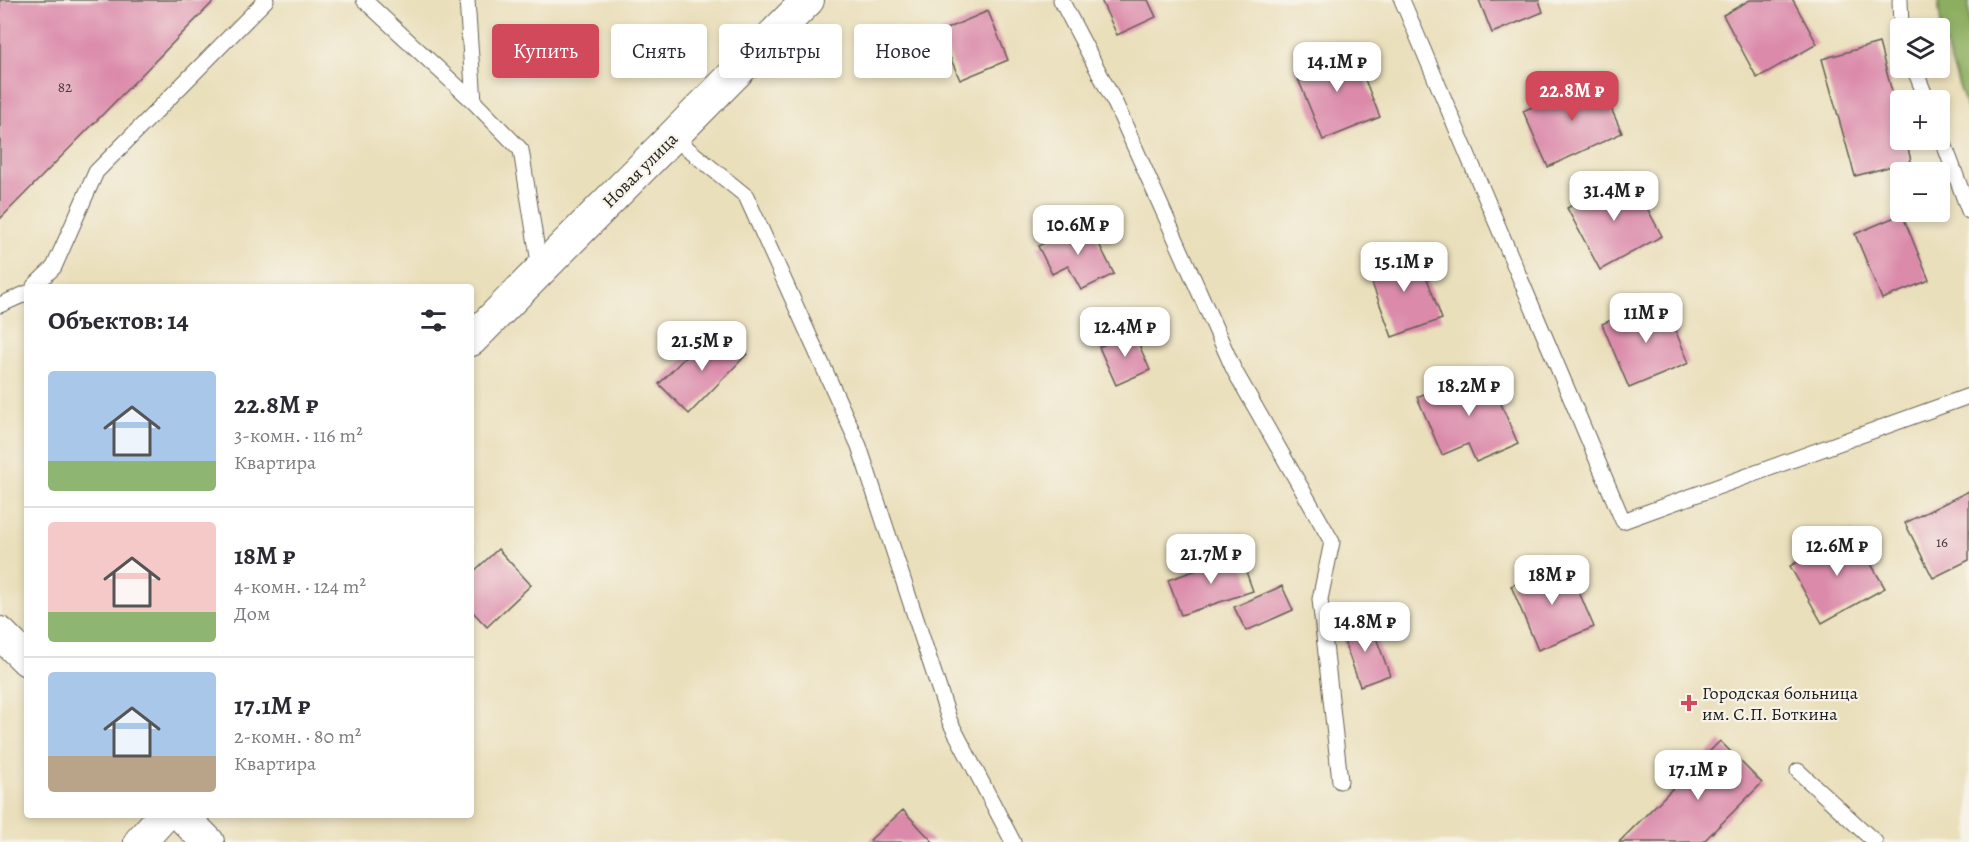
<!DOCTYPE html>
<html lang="ru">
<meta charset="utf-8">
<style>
:root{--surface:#fff;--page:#f7f7f7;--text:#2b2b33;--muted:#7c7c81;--line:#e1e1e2;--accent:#d1495b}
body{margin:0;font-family:Alegreya,serif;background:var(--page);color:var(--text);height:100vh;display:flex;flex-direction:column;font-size:22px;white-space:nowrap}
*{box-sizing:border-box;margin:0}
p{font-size:20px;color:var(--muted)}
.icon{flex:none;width:33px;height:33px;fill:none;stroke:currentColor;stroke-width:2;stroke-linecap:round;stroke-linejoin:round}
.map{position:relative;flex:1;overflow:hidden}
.panel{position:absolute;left:24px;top:284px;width:450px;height:534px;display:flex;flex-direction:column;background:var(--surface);border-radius:6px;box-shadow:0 3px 9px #0003}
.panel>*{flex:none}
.banner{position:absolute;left:492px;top:24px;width:570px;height:54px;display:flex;gap:12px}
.controls{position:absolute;left:1890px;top:18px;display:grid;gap:12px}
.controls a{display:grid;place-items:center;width:60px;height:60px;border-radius:6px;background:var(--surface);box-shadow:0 3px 9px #0003;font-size:30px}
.price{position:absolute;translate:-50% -51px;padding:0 14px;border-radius:12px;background:#fff;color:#222;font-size:20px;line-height:39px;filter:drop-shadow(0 2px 3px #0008)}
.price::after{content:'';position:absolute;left:50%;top:36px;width:18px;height:14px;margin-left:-9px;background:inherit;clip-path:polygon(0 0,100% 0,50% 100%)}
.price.active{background:var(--accent);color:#fff}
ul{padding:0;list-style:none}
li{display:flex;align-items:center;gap:18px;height:150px;padding:0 24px}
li+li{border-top:2px solid var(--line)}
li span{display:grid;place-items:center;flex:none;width:168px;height:120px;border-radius:6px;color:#555}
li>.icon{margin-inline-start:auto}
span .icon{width:72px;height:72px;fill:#fffc;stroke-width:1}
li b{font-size:26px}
h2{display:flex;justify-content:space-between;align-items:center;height:72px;padding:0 24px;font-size:26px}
.chip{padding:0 21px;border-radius:6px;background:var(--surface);box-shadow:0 3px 9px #0003;font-size:21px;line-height:54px}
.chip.active{background:var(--accent);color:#fff}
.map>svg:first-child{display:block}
.forest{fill:#8dae61;stroke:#54653e;stroke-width:1.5}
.building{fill:#db8aaa}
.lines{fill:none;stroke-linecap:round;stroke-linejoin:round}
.lane-casing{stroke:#646054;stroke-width:17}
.street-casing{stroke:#646054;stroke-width:34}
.lane{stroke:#fff;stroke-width:15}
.street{stroke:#fff;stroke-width:32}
.poi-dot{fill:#d1495b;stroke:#f7f3e8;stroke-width:2}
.labels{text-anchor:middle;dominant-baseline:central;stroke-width:4.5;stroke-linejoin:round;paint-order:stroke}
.number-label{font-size:15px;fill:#4c3840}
.street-label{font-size:18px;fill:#1c1c1c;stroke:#f7f3e8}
.poi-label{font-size:18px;fill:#1c1c1c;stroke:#f7f3e8;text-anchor:start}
</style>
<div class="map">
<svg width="1969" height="842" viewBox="0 0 1969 842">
<rect width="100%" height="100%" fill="#f7f3e8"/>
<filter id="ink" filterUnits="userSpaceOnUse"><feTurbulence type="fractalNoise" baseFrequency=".0167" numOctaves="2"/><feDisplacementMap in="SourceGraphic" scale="12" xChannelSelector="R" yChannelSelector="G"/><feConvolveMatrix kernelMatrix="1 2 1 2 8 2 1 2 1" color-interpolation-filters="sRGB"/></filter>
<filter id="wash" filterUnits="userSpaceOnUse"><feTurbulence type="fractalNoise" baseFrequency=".008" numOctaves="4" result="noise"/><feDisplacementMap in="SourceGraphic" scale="24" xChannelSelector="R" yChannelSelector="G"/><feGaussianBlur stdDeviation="1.35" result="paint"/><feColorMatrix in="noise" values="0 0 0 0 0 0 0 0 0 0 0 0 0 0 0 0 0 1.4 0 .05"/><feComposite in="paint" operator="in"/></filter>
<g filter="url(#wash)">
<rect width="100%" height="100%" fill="#eadfbb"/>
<path class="forest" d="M1938,0H1969V115L1942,35Z"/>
<g id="blocks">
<path class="building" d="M0,0H215L0,219Z
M1101,0H1148L1156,17L1117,35Z
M1479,0H1539L1543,12L1492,33Z
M1750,0H1793L1817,44L1757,78L1723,15Z
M988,11L1008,60L960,80L939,32Z
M1879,43L1900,122V140H1906L1911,161L1855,176L1822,59Z
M1351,45L1380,117L1323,140L1294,69Z
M1597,77L1622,133L1548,167L1523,111Z
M1629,175L1662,236L1600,270L1567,208Z
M1902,214L1929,280L1882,299L1855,234Z
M1088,222L1114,274L1081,290L1068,266L1052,274L1038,246Z
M1416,249L1442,319L1392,337L1366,267Z
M1662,299L1689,363L1629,388L1602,324Z
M1133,331L1150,370L1116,385L1099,347Z
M728,335L747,354L689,414L659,384L704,338L715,348Z
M1486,368L1518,444L1476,462L1468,444L1442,455L1417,397Z
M1969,491V560L1933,578L1905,523Z
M1852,531L1885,588L1822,623L1790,566Z
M498,549L531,585L487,627L471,610V574Z
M1240,555L1253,591L1181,615L1168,580Z
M1566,562L1594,627L1538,650L1511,586Z
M1282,586L1293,610L1246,631L1234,607Z
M1369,619L1390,675L1360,686L1340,630Z
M1720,741L1762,783L1703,842H1619Z
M903,810L933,842H872L870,840Z"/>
</g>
</g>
<g filter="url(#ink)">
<use href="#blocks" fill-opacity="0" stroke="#646054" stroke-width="1.5"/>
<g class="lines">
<defs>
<path id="lane" d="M364,0L474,102
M467,0L474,102L521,150L540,269
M1061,0L1116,105L1234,370L1332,542L1320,599L1340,781
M1402,0L1623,521L1969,396
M1900,0L1901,28
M1914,68L1927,100
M1940,133L1969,211
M673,137L746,196L859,446L950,722L1013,842
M34,286L54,267L96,172L266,0
M0,305L27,293
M1798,771L1875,842"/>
<path id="street" d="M471,340L808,0
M0,633L27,660
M180,814L208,842
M140,842L165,814"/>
</defs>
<use href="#lane" class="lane-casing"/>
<use href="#street" class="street-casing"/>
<use href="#lane" class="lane"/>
<use href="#street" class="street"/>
</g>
</g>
<path class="poi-dot" d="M1686 694h6v6h6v6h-6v6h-6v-6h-6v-6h6z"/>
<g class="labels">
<g class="number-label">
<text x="65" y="87">82</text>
<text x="1942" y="542">16</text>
</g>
<g class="street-label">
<text transform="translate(640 170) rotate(-45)">Новая улица</text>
</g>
<g class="poi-label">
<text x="1702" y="693">Городская больница<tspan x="1702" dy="21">им. С.П. Боткина</tspan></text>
</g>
</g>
</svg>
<div class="controls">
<a><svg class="icon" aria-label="layers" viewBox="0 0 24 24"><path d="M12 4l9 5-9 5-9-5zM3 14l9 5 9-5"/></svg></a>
<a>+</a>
<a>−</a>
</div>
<b class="price" style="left:1337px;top:93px">14.1M ₽</b>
<b class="price active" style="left:1572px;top:122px">22.8M ₽</b>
<b class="price" style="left:1614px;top:222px">31.4M ₽</b>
<b class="price" style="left:1078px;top:256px">10.6M ₽</b>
<b class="price" style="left:1404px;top:293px">15.1M ₽</b>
<b class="price" style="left:1646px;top:344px">11M ₽</b>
<b class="price" style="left:1125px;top:358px">12.4M ₽</b>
<b class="price" style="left:702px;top:372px">21.5M ₽</b>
<b class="price" style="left:1469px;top:417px">18.2M ₽</b>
<b class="price" style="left:1837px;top:577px">12.6M ₽</b>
<b class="price" style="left:1211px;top:585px">21.7M ₽</b>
<b class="price" style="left:1552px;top:606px">18M ₽</b>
<b class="price" style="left:1365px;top:653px">14.8M ₽</b>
<b class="price" style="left:1698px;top:801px">17.1M ₽</b>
<div class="banner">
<a class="chip active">Купить</a>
<a class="chip">Снять</a>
<a class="chip">Фильтры</a>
<a class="chip">Новое</a>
</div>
<section class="panel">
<h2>Объектов: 14<svg class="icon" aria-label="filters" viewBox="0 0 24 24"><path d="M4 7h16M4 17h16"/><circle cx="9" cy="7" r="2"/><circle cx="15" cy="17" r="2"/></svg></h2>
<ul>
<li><span style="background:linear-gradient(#a9c7e8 75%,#8fb573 0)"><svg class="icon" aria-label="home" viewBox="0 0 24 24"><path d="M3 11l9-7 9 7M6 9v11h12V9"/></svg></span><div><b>22.8M ₽</b><p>3-комн. · 116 m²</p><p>Квартира</p></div></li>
<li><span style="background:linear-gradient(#f6c9c9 75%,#8fb573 0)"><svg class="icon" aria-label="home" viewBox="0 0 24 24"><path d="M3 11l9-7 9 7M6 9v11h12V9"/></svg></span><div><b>18M ₽</b><p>4-комн. · 124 m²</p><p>Дом</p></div></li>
<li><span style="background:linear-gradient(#a9c7e8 70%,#b9a48a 0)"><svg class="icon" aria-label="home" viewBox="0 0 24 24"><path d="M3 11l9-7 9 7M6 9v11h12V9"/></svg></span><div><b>17.1M ₽</b><p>2-комн. · 80 m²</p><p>Квартира</p></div></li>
</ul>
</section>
</div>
